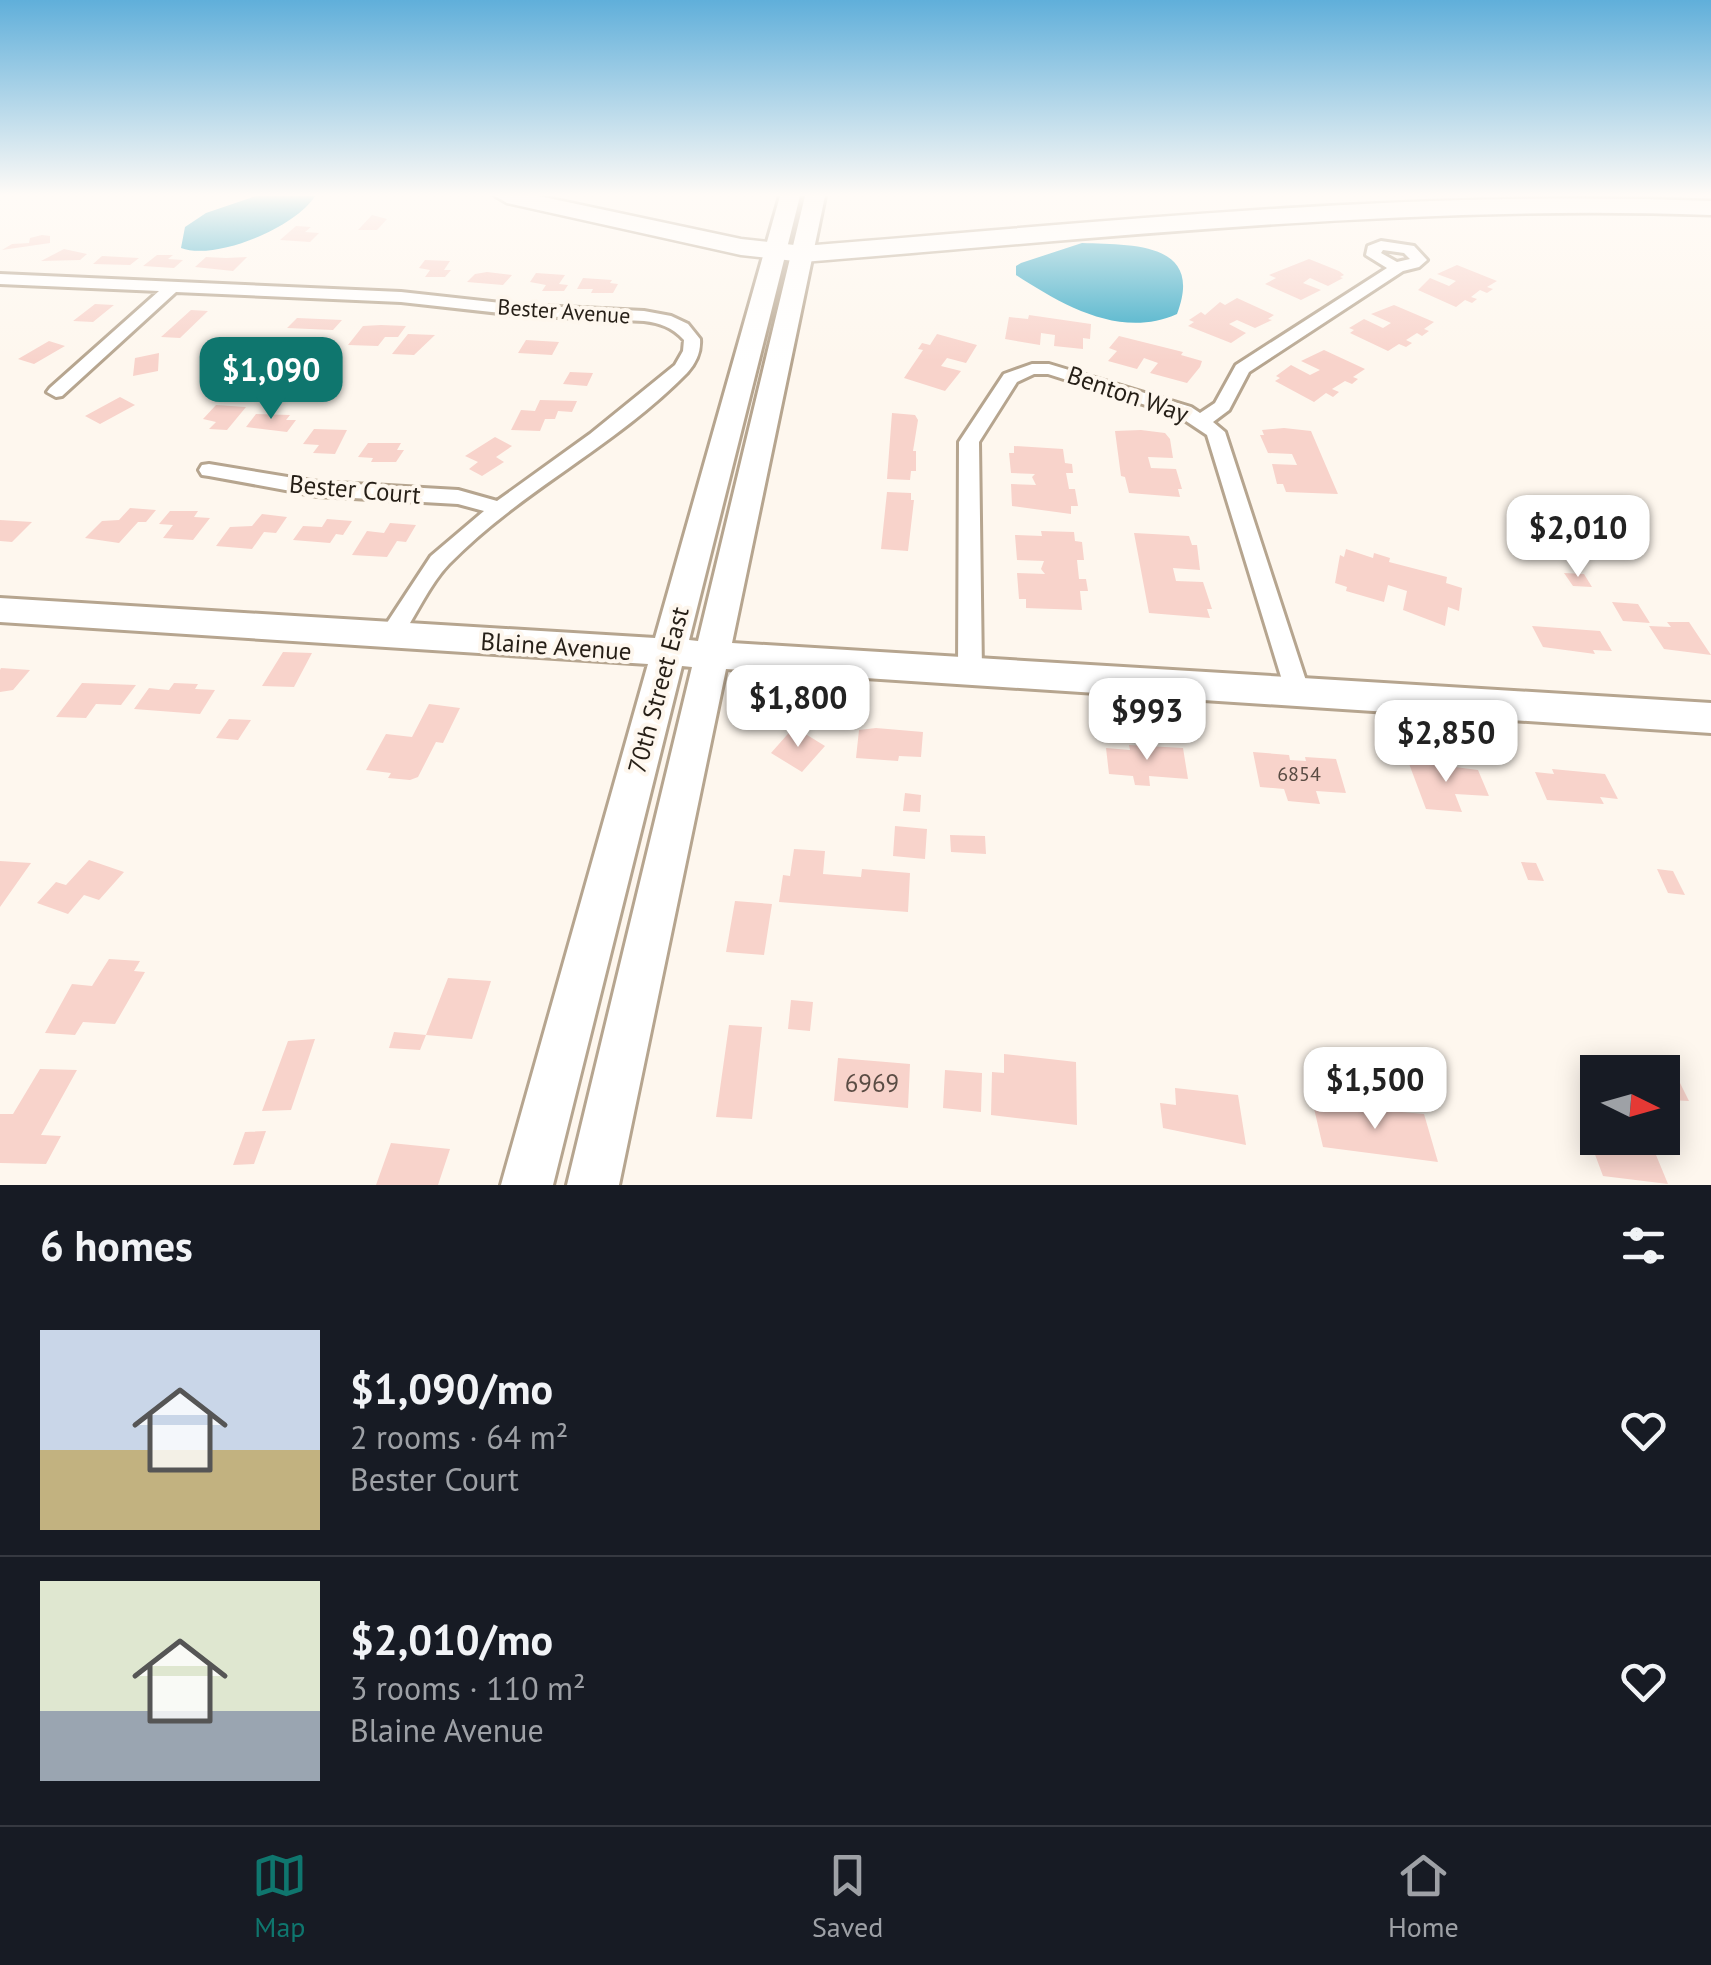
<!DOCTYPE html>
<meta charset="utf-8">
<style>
:root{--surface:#171b24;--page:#20242c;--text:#f1f3f6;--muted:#9ea1a6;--line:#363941;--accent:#0f766e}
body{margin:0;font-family:"PT Sans",sans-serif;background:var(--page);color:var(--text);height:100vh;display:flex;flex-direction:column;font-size:38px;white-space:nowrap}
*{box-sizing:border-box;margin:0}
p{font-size:32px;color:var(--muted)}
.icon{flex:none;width:55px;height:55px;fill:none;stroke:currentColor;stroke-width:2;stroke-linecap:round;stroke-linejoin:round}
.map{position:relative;height:1185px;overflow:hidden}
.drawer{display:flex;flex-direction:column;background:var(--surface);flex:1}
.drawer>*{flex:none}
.needle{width:65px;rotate:95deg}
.buttons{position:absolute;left:1580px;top:1055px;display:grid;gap:20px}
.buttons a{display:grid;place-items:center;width:100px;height:100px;border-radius:0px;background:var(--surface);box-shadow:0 5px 25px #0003;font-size:50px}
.price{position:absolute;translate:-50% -85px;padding:0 22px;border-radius:20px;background:#fff;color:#222;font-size:32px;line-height:65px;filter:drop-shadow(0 2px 5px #0008)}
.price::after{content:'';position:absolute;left:50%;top:60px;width:30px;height:22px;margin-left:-15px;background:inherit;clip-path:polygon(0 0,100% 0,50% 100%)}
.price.on{background:var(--accent);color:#fff}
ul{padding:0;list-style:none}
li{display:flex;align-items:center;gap:30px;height:250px;padding:0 40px}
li+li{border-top:2px solid var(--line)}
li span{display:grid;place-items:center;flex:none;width:280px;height:200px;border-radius:0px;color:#555}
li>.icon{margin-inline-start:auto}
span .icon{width:120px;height:120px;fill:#fffc;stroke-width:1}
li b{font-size:42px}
h2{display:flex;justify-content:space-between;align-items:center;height:120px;padding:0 40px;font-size:42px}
.tab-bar{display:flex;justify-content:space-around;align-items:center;height:140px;border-top:2px solid var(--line);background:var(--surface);font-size:28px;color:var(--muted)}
.tab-bar a{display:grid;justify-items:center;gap:5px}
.tab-bar .on{color:var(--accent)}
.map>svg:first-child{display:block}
.water{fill:#34a8c5}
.building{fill:#f8d3cb}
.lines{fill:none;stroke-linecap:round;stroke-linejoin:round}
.street-casing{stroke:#b6a58f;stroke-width:6}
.secondary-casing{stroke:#b6a58f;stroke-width:6}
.highway-casing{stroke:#b6a58f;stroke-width:5}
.street{fill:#fff;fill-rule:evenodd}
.secondary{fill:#fff;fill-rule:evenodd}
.highway{fill:#fff;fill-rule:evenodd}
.labels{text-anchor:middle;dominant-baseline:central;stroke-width:8;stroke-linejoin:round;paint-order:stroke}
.number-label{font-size:20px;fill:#5a4c44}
.far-street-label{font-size:22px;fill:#261f17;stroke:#fef7ee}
.street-label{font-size:25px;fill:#261f17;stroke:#fef7ee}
.near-number-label{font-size:25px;fill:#5a4c44}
</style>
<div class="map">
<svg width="1711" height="1185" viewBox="0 0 1711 1185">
<rect width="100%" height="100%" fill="#fef7ee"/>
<path class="water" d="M256,196H315C296,227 216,261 181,248L185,227L206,213Z
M1082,243C1130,245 1205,241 1177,314C1121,339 1064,306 1016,275V266L1021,263Z"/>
<path class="building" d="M372,215L387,219L377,230H358Z
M296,226L311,227L305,232L319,233L310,242L280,240Z
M42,235L50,236V243L2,250L12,244L29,243L30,238Z
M64,249L87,254L80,260L41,261Z
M157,255H173L168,259L183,260L174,268L143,266Z
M102,256L139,258L130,265L93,264Z
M206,257L226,258L247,257L233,271L195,267Z
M1309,259L1339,271L1344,275L1340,277L1343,278L1328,286L1310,278L1303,283L1321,290L1301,300L1265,284L1276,278L1269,275Z
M425,260L450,261L444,270H451L445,277H425L430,270L419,268Z
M1457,265L1497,281L1487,287L1493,289L1487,293L1480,290L1471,297L1477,299L1472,303L1465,300L1456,307L1418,290L1430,278L1449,286L1456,281L1437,274Z
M487,272L512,275L503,285L467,282L475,274Z
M536,273L565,275L559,284L568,285L564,291H542L546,285L530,282Z
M583,278L612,280L610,283L618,284L613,293H591L593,289H577Z
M1237,298L1274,315L1268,319L1272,320L1255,328L1237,320L1229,324L1246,333L1231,343L1188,326L1194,322L1189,320L1201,312L1205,315L1220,302L1225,305Z
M95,304L114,305L93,322L73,321Z
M1394,305L1434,322L1424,329L1429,331L1422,336L1417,333L1406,340L1412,343L1406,347L1399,344L1388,351L1350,333L1354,330L1349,328L1364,319L1383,328L1391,323L1371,314Z
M191,310L208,311L180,338L161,337Z
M1029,315L1091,324L1090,339L1083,338V349L1054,346L1055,335L1041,333L1040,345L1005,339L1009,317L1028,319Z
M297,318L342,320L333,330L287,328Z
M363,326L381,325L406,326L398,337H385L378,346L348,345Z
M408,334L435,335L414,355L392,354Z
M937,334L977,345L966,363L947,358L941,366L961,371L945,391L904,378L923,350L918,349L922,343L930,345Z
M1119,336L1183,352L1181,355L1202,361L1200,367L1187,383L1150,373L1158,363L1144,358L1137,369L1108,361L1117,351L1109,348Z
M526,340L559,342L552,355L518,353Z
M49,341L65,346L34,364L18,359Z
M1324,350L1365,369L1353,377L1358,379L1352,384L1345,381L1332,389L1339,392L1333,397L1326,393L1314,402L1275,381L1280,378L1276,376L1291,365L1310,375L1320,370L1301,361Z
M159,353L158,371L133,376L135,358Z
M570,372L593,373L587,386L563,384Z
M120,397L135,405L100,424L85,416Z
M540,400L577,401L572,412L558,411L555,419H545L540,431L511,430L521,410L535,411Z
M216,405L246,407L227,430L209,429L216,422L203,419Z
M892,413L915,415L918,420L913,451H916V471H911L910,480L887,479Z
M256,414L290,415L286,420H296L287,432L246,427Z
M1284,428L1311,431L1338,494L1286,492L1283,484H1277L1272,464L1297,465L1292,454L1268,453L1260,435H1264L1262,430Z
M314,429L347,430L335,454L313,453L319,445L303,444Z
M1141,430L1165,433L1170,439L1173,458L1148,457L1151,468L1176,469L1182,489H1178L1180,497L1129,493L1125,477L1121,476L1115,431Z
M495,437L512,446L496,457L504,462L482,476L469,469L478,462L465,456Z
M368,443H401L397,450H404L396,462H371L373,458L358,457Z
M1014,446L1063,449L1065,463L1072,464L1073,473H1066L1069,489H1075L1078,506H1071V514L1012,506L1011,484L1036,485L1032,477L1035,474L1011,473L1009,453H1014Z
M887,492L911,493V500H914L908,551L881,549Z
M130,508L156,510L146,522H138L119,543L85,538L102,521L119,520Z
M170,511H198L194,517L210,518L193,540L163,538L173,525L159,524Z
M262,514L287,517L276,533L264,532L252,549L216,546L230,527L252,526Z
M327,519L352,521L343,535L336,534L330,543L293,540L303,526L322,527Z
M0,520L32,522L12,542L0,541Z
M390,523L416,525L406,542L397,541L387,557L352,555L367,531L384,533Z
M1531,528L1555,529L1565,546L1541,544Z
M1041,531L1074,532L1075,541L1082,542L1084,560H1077L1079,579H1086L1088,591H1080L1082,610L1026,608V599H1019L1017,573L1045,574L1041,569L1044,561L1017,560L1015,535L1042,536Z
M1134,533L1189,536L1192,545H1197L1200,570L1173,568L1176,581L1203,582L1212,609H1207L1210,618L1149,613Z
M1346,549L1373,558L1374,553L1390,558L1389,562L1447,577L1446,583L1462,588L1459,611L1448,607L1445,626L1403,610L1407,591L1388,585L1384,602L1346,591L1347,587L1335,583L1340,555L1344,557Z
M1564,573L1584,574L1592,587L1573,586Z
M1612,602L1638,604L1650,623L1623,621Z
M1667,622H1689L1711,655L1664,649L1649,626L1671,627Z
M1532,626L1600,631L1612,651L1593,650L1595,654L1543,647Z
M283,652L312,653L294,687L262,686Z
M0,670L1,668L30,670L13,690L0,692Z
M82,683L136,685L121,705L96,704L86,718L56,717Z
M174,683L198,684L195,689L215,690L200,714L134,709L149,688L169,690Z
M429,704L460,708L443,743L436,742L418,777L410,780L388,778L391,773L366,770L386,734L412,737Z
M229,719L251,720L238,740L216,738Z
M794,727L825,746L802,772L771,753Z
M876,728L923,732L921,757L899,756L898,761L856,758L859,730Z
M1129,745L1183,748L1188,779L1149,776L1150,786L1135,785L1133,776L1109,774L1106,748L1130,750Z
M1253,752L1289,755L1290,760L1306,761L1305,757L1336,759L1346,793L1316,791L1320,804L1288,801L1284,789L1260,787Z
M1408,761L1478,770L1489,796L1455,794L1462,812L1426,809Z
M1552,769L1605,774L1618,799L1600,797L1604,804L1547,800L1535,772L1554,774Z
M905,793L921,795L920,812L903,811Z
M895,826L927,829L925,859L893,856Z
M950,835L985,836L986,854L951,852Z
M794,849L825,851L823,874L861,877L862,869L910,873L908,912L779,902L783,875L790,876Z
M89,860L124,872L99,900L84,895L68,914L37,903L56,882L66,885Z
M0,861L31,863L0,907Z
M1521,862L1536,863L1544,881L1528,880Z
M1657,869L1673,871L1685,895L1668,893Z
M735,901L772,904L764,955L726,952Z
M109,959L140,961L134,971L145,972L115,1024L83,1022L75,1035L45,1033L72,984L92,986Z
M448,978L491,981L472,1039L426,1035L420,1050L389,1048L394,1032L426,1035Z
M791,1000L813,1002L810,1031L788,1029Z
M729,1025L762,1027L752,1119L716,1117Z
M315,1039L291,1110L262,1111L288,1041Z
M1004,1054L1076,1062L1077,1125L991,1115L992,1072L1004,1073Z
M838,1058L910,1064L908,1108L834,1101Z
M40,1069L77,1070L41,1135L61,1136L46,1164L0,1163V1114H13Z
M945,1070L982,1073L981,1112L943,1108Z
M1662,1076L1677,1077L1689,1101L1671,1100Z
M1175,1088L1238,1095L1246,1145L1163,1128L1160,1103L1176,1105Z
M1313,1104L1424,1114L1438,1162L1323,1147Z
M1581,1117L1598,1119V1138H1649L1668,1184L1603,1176Z
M266,1131L254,1164L233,1165L245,1132Z
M391,1143L450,1149L438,1185H376Z"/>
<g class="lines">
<defs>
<path id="street" d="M1381,241L1414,246L1427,260L1419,267L1403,271L1249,372L1229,410L1213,422L1225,432L1310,693L1307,700L1298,703L1289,700L1286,693L1207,435L1177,415L1048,374H1034L1017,382L979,442L982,672L979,679H961L958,672L959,442L1004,374L1032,364H1049L1191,407L1200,413L1215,403L1236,365L1387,268L1366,255L1368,246ZM1383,250L1404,253L1410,259L1397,262L1381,253Z
M0,274L401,292L518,305L644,311L671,316L688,324L700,339C701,352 696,363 687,373C616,446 520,491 449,564C429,585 415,617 399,641H383L379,635L431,556L484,511L458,504L318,496L209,476L202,475L199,470L202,465L209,464L318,482L458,490L497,501L590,434L675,365L683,351L684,340C672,327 660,323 644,321L518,315L401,302L176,292L62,396L56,397L47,392L50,388L159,291L0,284Z"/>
<path id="secondary" d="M780,196H800L689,640L698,641L805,196H825L732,643L1711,703V733L726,669L619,1185H567L692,667L682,666L553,1185H501L648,664L0,622V598L655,638Z"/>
<path id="highway" d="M495,196H539L741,239L803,246C1105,222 1409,189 1711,201V215C1408,204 1105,238 803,262L741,255L507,203Z"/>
</defs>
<use href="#street" class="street-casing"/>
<use href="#secondary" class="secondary-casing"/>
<use href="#highway" class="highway-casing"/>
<use href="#street" class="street"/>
<use href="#secondary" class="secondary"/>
<use href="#highway" class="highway"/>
</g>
<linearGradient id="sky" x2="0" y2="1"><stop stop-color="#60afda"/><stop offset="0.54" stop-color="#fffbf7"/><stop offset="1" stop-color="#fffbf7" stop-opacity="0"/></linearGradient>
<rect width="1711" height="361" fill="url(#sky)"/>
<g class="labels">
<g class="number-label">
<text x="1299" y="774">6854</text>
</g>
<g class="far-street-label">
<text transform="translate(564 311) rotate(4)">Bester Avenue</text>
</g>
<g class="street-label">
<text transform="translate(1128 394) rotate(19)">Benton Way</text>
<text transform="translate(355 489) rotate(5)">Bester Court</text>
<text transform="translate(556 646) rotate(4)">Blaine Avenue</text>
<text transform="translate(658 690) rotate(-75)">70th Street East</text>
</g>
<g class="near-number-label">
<text x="872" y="1083">6969</text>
</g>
</g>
</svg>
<div class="buttons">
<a><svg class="needle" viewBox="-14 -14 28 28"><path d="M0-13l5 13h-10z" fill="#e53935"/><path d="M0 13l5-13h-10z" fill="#9ea1a6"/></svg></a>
</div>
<b class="price on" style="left:271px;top:422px">$1,090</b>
<b class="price" style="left:1578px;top:580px">$2,010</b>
<b class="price" style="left:798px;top:750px">$1,800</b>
<b class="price" style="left:1147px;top:763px">$993</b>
<b class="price" style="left:1446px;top:785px">$2,850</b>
<b class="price" style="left:1375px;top:1132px">$1,500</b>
</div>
<section class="drawer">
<h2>6 homes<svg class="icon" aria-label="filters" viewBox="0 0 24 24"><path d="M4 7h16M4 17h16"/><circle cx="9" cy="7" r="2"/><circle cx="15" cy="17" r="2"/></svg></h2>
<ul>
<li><span style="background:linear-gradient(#c9d6e8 60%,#c2b280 0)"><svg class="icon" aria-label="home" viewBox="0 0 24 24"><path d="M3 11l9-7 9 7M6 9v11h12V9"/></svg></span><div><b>$1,090/mo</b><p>2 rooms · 64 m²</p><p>Bester Court</p></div><svg class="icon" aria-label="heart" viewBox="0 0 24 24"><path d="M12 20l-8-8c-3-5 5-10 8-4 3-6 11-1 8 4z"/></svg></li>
<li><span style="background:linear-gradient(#dfe7d0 65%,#9aa5b1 0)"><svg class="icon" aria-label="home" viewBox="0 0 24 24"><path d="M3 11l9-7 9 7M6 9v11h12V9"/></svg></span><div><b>$2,010/mo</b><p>3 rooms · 110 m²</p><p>Blaine Avenue</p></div><svg class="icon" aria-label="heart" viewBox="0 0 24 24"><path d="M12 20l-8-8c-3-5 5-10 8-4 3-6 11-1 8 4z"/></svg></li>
</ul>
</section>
<nav class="tab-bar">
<a class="on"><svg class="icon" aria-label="map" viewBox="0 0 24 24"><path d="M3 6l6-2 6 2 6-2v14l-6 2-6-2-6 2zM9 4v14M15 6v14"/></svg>Map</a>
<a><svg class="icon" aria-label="saved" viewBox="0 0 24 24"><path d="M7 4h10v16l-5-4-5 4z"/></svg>Saved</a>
<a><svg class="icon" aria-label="home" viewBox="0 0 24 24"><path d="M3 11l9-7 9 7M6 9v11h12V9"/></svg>Home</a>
</nav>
